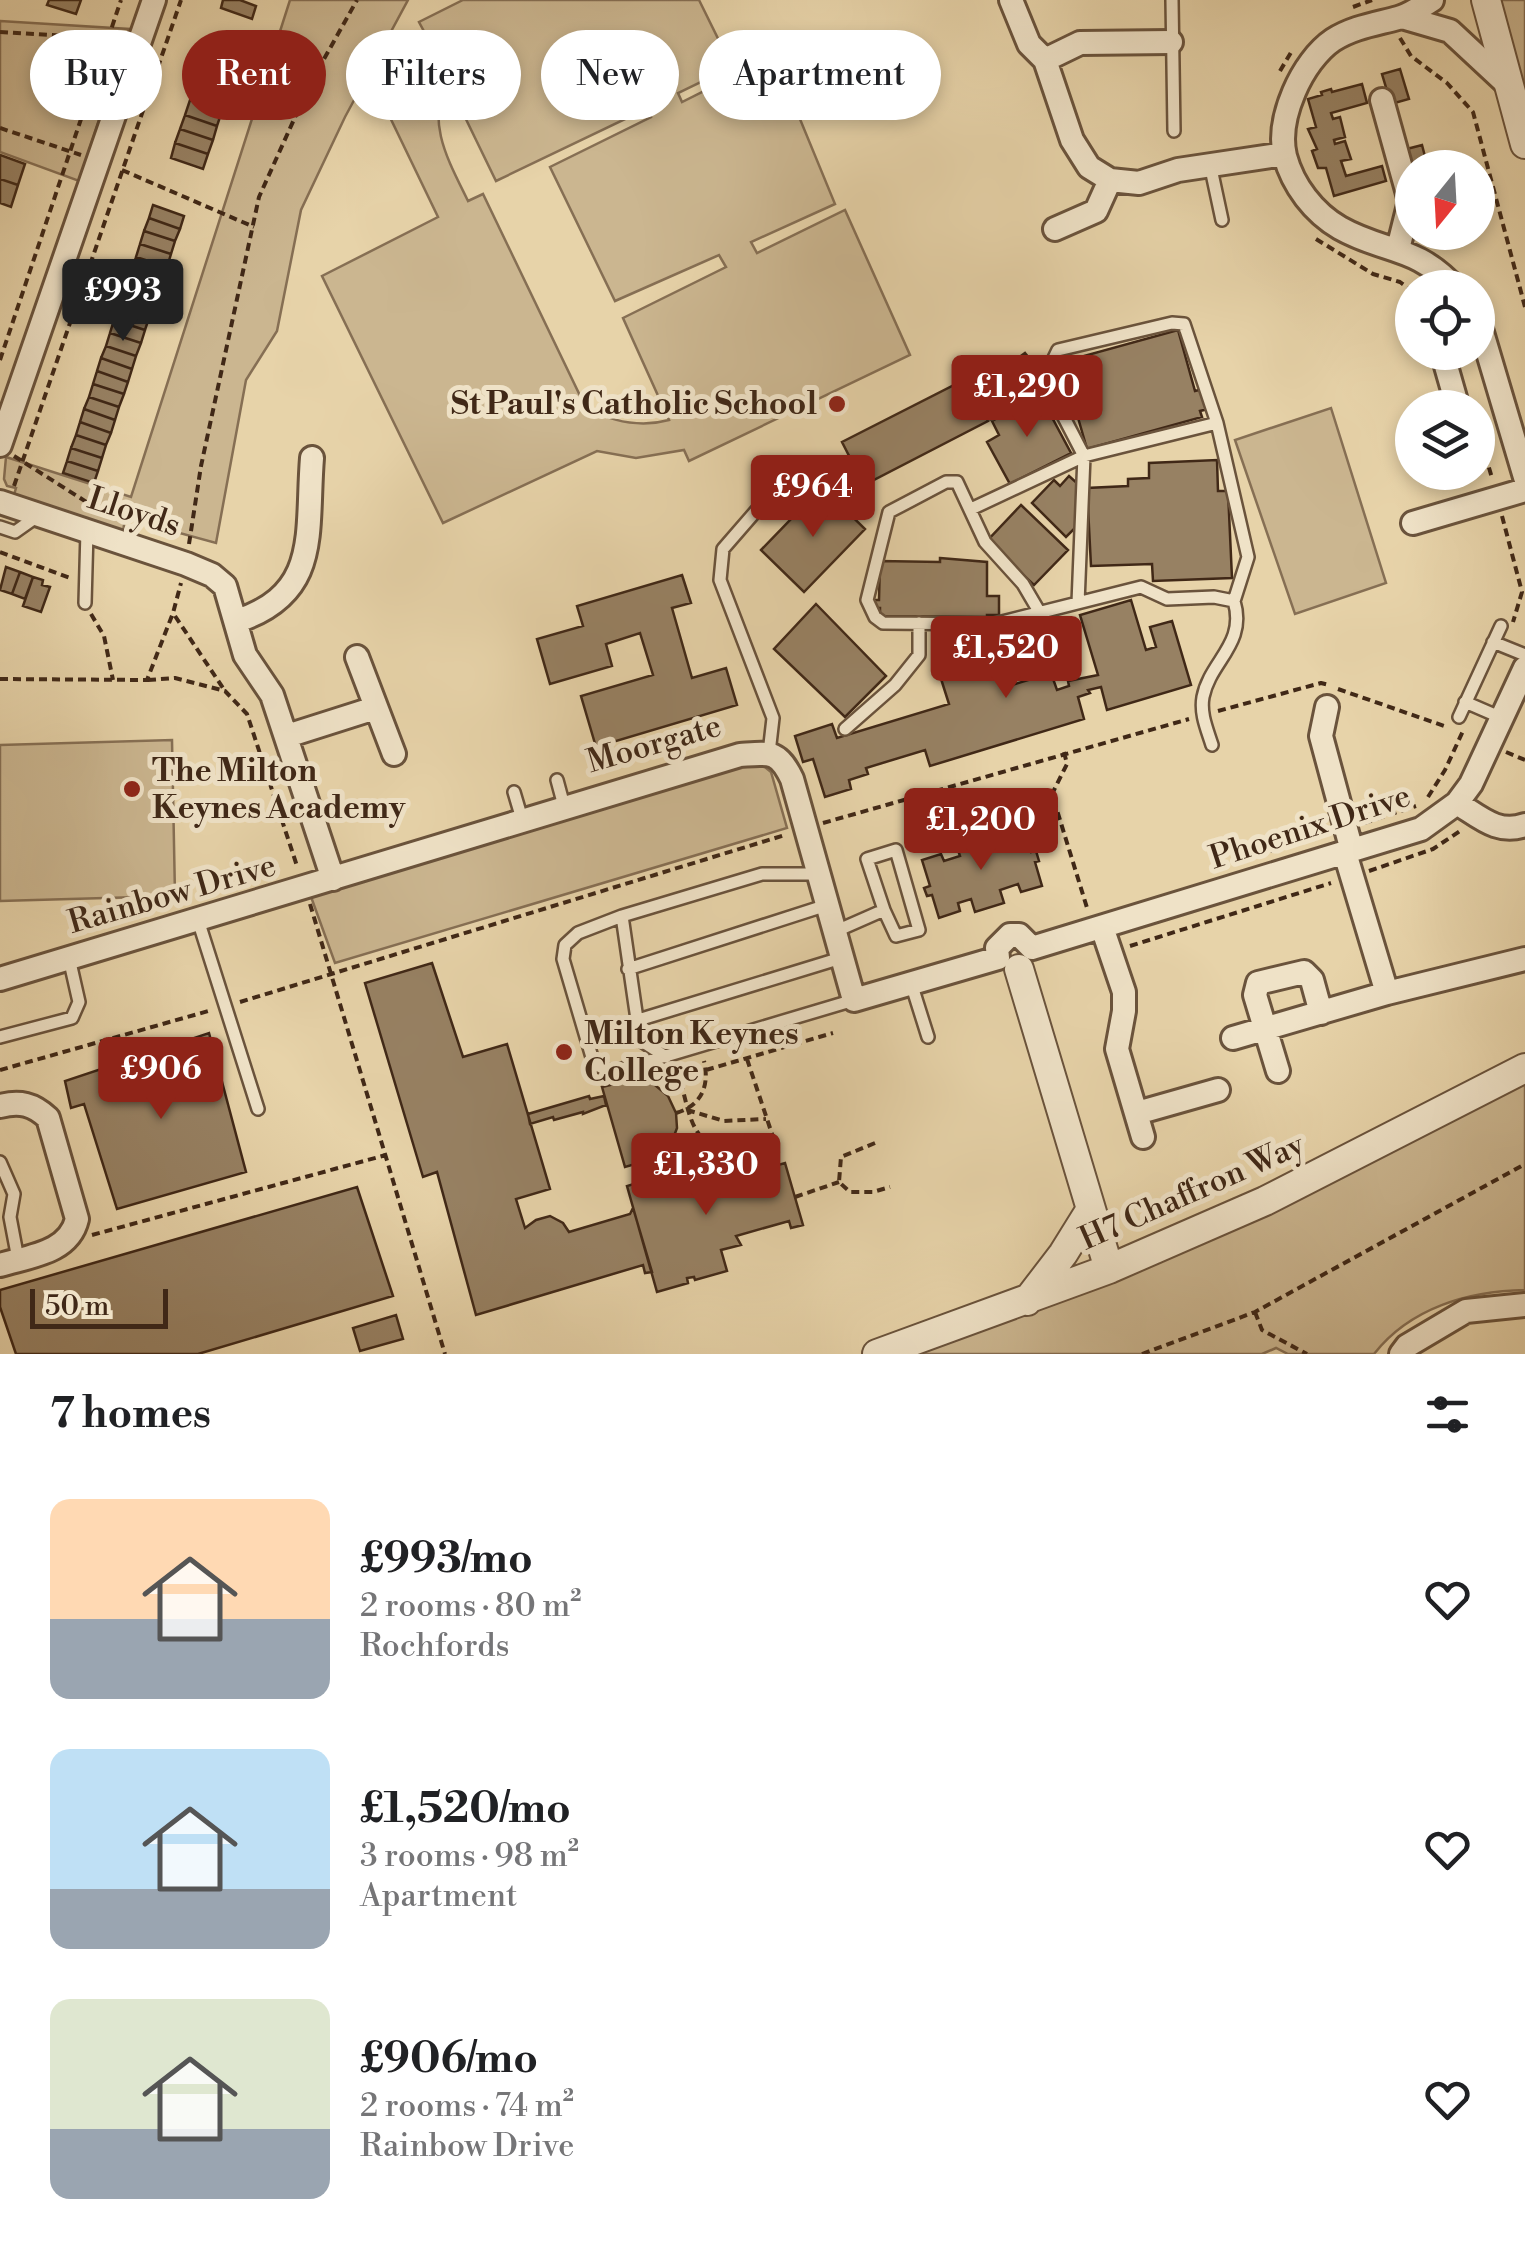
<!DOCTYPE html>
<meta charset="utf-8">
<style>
:root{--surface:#fff;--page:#f2f2f2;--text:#202124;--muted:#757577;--accent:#8f2418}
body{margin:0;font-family:"Libre Bodoni",serif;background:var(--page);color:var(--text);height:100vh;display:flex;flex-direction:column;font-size:38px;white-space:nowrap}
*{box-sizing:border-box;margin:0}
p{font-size:32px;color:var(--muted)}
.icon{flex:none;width:55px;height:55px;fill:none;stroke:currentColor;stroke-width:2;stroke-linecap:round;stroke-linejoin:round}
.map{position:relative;height:1354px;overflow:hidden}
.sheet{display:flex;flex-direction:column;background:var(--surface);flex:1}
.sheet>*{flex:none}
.hud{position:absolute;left:30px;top:30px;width:1000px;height:90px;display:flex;gap:20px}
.needle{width:65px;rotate:198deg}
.buttons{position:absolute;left:1395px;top:150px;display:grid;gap:20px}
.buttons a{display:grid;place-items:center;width:100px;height:100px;border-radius:50%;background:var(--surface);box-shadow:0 5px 15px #0003;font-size:50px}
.scale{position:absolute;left:30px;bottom:25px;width:138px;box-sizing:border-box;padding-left:10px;border:5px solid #402817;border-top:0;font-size:28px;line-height:35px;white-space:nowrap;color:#402817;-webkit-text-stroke:8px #efe2c7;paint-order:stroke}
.price{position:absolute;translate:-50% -85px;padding:0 22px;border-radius:10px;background:var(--accent);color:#fff;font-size:32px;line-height:65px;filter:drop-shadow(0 2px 5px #0008)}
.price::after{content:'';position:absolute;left:50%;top:60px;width:30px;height:22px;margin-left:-15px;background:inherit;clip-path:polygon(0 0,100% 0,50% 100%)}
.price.current{background:#222;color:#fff}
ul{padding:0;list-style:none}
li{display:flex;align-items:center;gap:30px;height:250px;padding:0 50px}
li span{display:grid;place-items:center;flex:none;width:280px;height:200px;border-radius:20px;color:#555}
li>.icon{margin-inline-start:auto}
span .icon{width:120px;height:120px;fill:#fffc;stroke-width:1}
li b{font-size:42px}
h2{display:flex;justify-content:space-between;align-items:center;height:120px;padding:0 50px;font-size:42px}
.pill{padding:0 35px;border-radius:45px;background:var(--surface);box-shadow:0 5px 15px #0003;font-size:35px;line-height:90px}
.pill.current{background:var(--accent);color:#fff}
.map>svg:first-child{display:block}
.green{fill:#cbb690;stroke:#866f54;stroke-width:2.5;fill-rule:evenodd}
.building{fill:#978163;stroke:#402817;stroke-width:2.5}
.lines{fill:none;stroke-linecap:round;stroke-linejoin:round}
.service-casing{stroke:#6a533c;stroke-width:16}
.minor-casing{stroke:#6a533c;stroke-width:28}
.tertiary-casing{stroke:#6a533c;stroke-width:32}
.path{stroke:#402817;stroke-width:4;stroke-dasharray:8 5;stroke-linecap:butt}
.service{stroke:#efe2c7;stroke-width:11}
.minor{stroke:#efe2c7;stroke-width:22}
.tertiary{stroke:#efe2c7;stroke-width:28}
.poi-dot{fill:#8f2418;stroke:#efe2c7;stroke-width:4}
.labels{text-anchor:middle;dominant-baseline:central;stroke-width:10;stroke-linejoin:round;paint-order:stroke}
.poi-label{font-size:32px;font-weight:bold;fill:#402817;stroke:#efe2c7;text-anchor:start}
.street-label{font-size:32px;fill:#402817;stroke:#efe2c7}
</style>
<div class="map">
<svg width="1525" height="1354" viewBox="0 0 1525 1354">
<rect width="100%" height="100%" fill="#e7d3a9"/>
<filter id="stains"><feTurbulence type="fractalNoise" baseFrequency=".002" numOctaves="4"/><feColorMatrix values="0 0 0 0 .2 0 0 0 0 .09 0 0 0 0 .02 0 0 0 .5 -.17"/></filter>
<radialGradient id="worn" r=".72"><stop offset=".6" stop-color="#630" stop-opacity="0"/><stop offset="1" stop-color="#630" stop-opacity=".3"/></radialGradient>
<path class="green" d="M290,0H408L345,117L301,210L277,331L246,380L216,543L125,518L123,532L14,495L16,488L7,486L4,479L6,457L131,497Z
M463,0H699L732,67L678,93L682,102L774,56L835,204L751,242L757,253L845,210L910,355L689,461L684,450L636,458L597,451L443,523L322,276L438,217L386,109L404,100L413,62L427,37L419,22ZM445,76L496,181L648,108L651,117L550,167L615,301L719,255L726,267L623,318L669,420C640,428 613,422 586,408L483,194L468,201C446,156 428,126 445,76Z
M1497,0H1525V87L1513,61Z
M0,21L129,29L79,181L0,152Z
M1331,408L1386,583L1295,614L1235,440Z
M172,740L175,896L0,901V745Z
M759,762L771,772L787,828L335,963L310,894L719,769Z
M1525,1075V1290C1468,1291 1410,1308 1374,1354H1288L1276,1348L1262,1354H912Z"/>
<path class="building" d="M49,0H81L76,14L47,5Z
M223,0H240L256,6L252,19L221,8Z
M1400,69L1409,99L1391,104L1382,74Z
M1362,84L1367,103L1331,113L1333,119L1340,117L1345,137L1334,140L1335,144L1345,141L1351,159L1341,161L1346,176L1382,166L1386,181L1334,196L1326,168H1318L1312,151L1317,149L1308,129L1316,127L1308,99L1322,95L1321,92L1331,89L1332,92Z
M190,100L222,111L217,126L185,115Z
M185,115L217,126L213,140L180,129Z
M180,129L213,140L208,154L175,143Z
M175,143L208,154L203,169L171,158Z
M1422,145L1428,168H1412V180L1403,150Z
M0,155L25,164L18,185L0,179Z
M0,179L18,185L11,207L0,203Z
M153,205L184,216L180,229L149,218Z
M149,218L180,229L175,241L144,231Z
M144,231L175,241L171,254L140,244Z
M140,244L171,254L167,267L136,257Z
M136,257L167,267L162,280L132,269Z
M132,269L162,280L158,293L127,282Z
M127,282L158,293L154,305L123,295Z
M123,295L154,305L149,318L119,308Z
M119,308L149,318L145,330L114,320Z
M114,320L145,330L141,343L110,333Z
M1178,330L1195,391L1203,389L1208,409L1200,411L1202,417L1087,449L1062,362Z
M110,333L141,343L136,356L106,346Z
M106,346L136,356L132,369L101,358Z
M1025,353L1038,369L990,404L978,387Z
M101,358L132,369L128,382L97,371Z
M97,371L128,382L124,394L93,384Z
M966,379L988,421L864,485L842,442Z
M93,384L124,394L119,407L89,397Z
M1040,395L1071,453L1010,484L987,442L999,435L992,421Z
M89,397L119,407L115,420L84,409Z
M84,409L115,420L111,433L80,422Z
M80,422L111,433L106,445L76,435Z
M76,435L106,445L102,458L71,448Z
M71,448L102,458L98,471L67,461Z
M1217,460L1218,491H1228L1232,578L1153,581L1152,564L1091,566L1087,488L1128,486V479L1149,478V463Z
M67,461L98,471L94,483L63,473Z
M1069,476L1078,484L1076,527L1066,537L1032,503L1054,480L1060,486Z
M822,487L865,529L804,592L761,550Z
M1021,505L1068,550L1034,585L987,541Z
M940,558L987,562V596H999V615H987V617L880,616V608H873V600H879L880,561L940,562Z
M6,567L20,572L12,594L0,590Z
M20,572L33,577L25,599L12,594Z
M682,575L691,603L672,608L692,678L726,668L737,705L596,747L581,696L653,675L640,633L606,644L612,666L550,684L537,639L583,626L577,606Z
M33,577L43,580L42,585L50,587L41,612L23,606Z
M1131,600L1146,650L1156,647L1150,627L1172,621L1191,685L1107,710L1101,687L1088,690L1090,693L1078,697L1084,719L930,766L925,750L866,768L868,774L849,780L851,789L825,797L813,759L803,762L795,736L832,724L837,738L949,704L936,663L1000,644L1012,685L1051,673L1057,690L1069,686L1068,681L1098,675L1080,615Z
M816,604L886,676L845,717L774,649Z
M1024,830L1031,852L1036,851L1039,861L1035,862L1042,886L1021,892L1018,884L1000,890L1004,903L975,912L971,899L958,903L960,911L939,918L932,895L927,896L924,888L930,886L922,860L941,854L944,861L960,856L956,844L981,836L985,848L1005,842L1003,836Z
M432,963L463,1057L507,1044L550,1189L516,1199L525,1228L536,1220L550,1216L563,1223L569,1232L630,1214L633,1208L652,1272L645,1273L643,1265L476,1315L437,1172L423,1177L365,983Z
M209,1033L246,1172L117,1209L84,1104L71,1108L65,1081Z
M622,1078H639L655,1085L668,1096L676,1113L677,1128L671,1144L660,1157L625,1167L602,1087L622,1082Z
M589,1096L590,1099L604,1096L606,1105L583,1114V1112L554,1120L553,1117L530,1124L528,1114Z
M668,1147L675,1172L697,1167L704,1186L785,1163L803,1225L791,1228L789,1221L736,1236L741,1245L721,1250L727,1271L695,1280L694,1277L687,1278L688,1283L657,1292L627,1186L657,1177L659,1184L668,1182L660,1157Z
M357,1187L393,1296L198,1354H16L0,1307V1290Z
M396,1315L403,1339L360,1351L353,1328Z"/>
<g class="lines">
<defs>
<path id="service" d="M1172,0L1174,131
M1210,164L1222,220
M1044,379L1084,456L1078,603
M991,413L1044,379L1058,350L1172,323L1184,324L1217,423L1248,557L1234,601
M971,509L1084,456L1217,423
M0,527L15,532L39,515
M85,603L87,531
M1040,613L1023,584L985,542L957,482H946L889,512L867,600L875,617L883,623L994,624L1141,587L1167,599L1214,597L1234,601C1247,644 1210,661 1203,697C1200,714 1207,729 1212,745
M1493,642L1525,655
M1465,702L1502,718
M1459,717L1501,626
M845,729L895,685L919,655V623
M769,753L773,718L720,580L723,549L756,511L799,475
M557,780L564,806
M514,792L522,819
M820,874H762L622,916L578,933L565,945L563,959L594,1064L612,1072L854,1000
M622,916L640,1040L666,1057
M198,920L258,1109
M834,932L884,910L867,859L896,850L919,930L896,936L884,910
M628,969L827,905
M911,983L928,1037
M635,1021L841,958
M0,1037L72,1018L79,1002L69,958
M0,1162L14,1194L10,1217L18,1259"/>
<path id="minor" d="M1011,0L1029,44L1045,60L1072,140L1089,167L1110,180L1139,183L1178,170L1284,154
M1432,0C1422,6 1410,15 1398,18C1376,24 1353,27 1333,40C1302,61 1276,119 1285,156C1293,186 1314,213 1340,228C1384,253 1416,245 1455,288
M1402,17L1450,31L1508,85
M1045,60L1080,43L1171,42
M1382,100L1410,201L1398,249
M1055,229L1096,211L1110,180
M1478,319L1525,477
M1442,352L1458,408
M0,445L154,0
M0,502L186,564L212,575L225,586L245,655L272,695L333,879
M1413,523L1525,490
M237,621C321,593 306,533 312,458
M357,657L394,754
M1327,707L1321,736L1352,851
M287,736L375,708
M1457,803C1480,817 1498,835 1525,825
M1345,853L1387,993
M1102,927L1124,992V1011L1117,1049L1143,1137
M1032,948L1421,829L1457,803L1471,784L1525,668
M998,958L997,948L1010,935H1019L1032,948
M0,979L740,755C770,753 778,750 792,779L854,1000L998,958
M1233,1038L1387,993L1525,959
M1278,1071L1255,995L1258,983L1304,972L1312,980L1321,1013
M0,1106C20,1101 33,1104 48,1118L77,1219C69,1253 30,1256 0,1265
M1137,1113L1218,1090
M1401,1354L1407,1346L1466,1311L1525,1305"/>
<path id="tertiary" d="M1486,0L1525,144
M1019,969L1109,1269
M1027,1301L1063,1254L1091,1209
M877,1354L1109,1269L1265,1201L1525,1068"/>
</defs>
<use href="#service" class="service-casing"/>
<use href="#minor" class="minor-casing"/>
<use href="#tertiary" class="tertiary-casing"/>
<path class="path" d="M1353,7L1372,0
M0,32L117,39
M1400,38L1411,56L1447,83L1473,112L1525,307
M1280,71L1293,49
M0,128L81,155
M122,170L254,227
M1316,239L1373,274L1400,282L1412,291
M0,360L121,0
M1478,430L1492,478
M14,456L107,515
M14,486L181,0
M1502,516L1522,592L1513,622
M189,544L201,466L259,197L310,84L357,0
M0,552L70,578
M91,614L104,636L113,680
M175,616L225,691
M0,679L147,680L173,613L181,583
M148,680L175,678L225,691L247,714L297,866
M1338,689L1447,727
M1218,711L1321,683L1329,685
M1064,752L1067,764L1052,794L1088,911
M1506,752L1525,760
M1428,797L1445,770L1463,731
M823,823L1189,719
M1364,823L1416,806
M1258,855L1325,834
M1369,871L1433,849L1460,831
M310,904L445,1354
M1130,946L1331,883
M240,1002L785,835
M747,1059L779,1155
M678,1069C694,1137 691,1137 752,1173
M0,1070L212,1010
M706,1070L833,1033
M687,1110L724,1121L766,1119
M676,1113C701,1106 710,1086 704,1061
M875,1143L841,1157L839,1182L850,1192H873L890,1187
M795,1197L839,1182
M92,1235L386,1155
M1255,1312L1262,1330L1307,1354
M1142,1354L1255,1312L1525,1164"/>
<use href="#service" class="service"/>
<use href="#minor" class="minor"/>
<use href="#tertiary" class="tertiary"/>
</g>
<g class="poi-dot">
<circle cx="837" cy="404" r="10"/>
<circle cx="132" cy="789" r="10"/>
<circle cx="564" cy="1052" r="10"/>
</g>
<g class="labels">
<g class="poi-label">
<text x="817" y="404" text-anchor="end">St Paul's Catholic School</text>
<text x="152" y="771">The Milton<tspan x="152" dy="37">Keynes Academy</tspan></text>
<text x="584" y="1034">Milton Keynes<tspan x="584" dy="37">College</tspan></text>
</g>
<g class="street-label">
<text transform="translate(134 512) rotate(18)">Lloyds</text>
<text transform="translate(654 744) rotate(-16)">Moorgate</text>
<text transform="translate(1310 827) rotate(-18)">Phoenix Drive</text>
<text transform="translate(172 894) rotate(-16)">Rainbow Drive</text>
<text transform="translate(1192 1192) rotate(-24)">H7 Chaffron Way</text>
</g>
</g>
<rect width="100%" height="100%" filter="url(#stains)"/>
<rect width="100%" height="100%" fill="url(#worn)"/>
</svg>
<div class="buttons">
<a><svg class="needle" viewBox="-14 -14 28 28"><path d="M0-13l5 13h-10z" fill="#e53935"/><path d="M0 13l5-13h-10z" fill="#757577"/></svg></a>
<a><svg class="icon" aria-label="locate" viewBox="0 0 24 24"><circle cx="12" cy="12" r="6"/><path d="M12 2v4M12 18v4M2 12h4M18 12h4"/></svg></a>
<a><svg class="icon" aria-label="layers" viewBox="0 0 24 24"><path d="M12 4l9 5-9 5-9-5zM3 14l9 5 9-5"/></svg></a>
</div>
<div class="scale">50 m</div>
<b class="price current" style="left:123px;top:344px">£993</b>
<b class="price" style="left:1027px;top:440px">£1,290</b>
<b class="price" style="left:813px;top:540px">£964</b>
<b class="price" style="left:1006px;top:701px">£1,520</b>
<b class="price" style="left:981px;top:873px">£1,200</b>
<b class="price" style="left:161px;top:1122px">£906</b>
<b class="price" style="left:706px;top:1218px">£1,330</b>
<div class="hud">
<a class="pill">Buy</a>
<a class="pill current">Rent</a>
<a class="pill">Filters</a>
<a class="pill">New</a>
<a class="pill">Apartment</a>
</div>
</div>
<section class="sheet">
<h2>7 homes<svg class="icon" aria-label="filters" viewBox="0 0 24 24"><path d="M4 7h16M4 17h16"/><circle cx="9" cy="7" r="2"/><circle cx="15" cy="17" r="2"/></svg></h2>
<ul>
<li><span style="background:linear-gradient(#ffd9b3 60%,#9aa5b1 0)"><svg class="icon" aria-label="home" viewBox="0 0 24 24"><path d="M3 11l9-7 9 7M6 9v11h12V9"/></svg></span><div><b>£993/mo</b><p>2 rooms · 80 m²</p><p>Rochfords</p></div><svg class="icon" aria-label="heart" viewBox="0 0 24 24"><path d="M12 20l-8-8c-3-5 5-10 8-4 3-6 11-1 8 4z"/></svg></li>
<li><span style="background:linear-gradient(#bfe0f5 70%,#9aa5b1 0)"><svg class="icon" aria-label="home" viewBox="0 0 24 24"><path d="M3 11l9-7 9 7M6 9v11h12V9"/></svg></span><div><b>£1,520/mo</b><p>3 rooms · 98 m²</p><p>Apartment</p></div><svg class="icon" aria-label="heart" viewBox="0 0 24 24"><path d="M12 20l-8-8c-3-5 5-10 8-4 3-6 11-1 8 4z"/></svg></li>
<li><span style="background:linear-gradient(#dfe7d0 65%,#9aa5b1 0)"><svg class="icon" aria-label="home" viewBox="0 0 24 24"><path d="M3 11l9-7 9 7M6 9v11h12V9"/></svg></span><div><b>£906/mo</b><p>2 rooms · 74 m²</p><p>Rainbow Drive</p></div><svg class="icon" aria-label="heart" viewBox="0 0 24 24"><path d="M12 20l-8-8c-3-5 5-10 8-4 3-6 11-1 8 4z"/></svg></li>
</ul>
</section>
